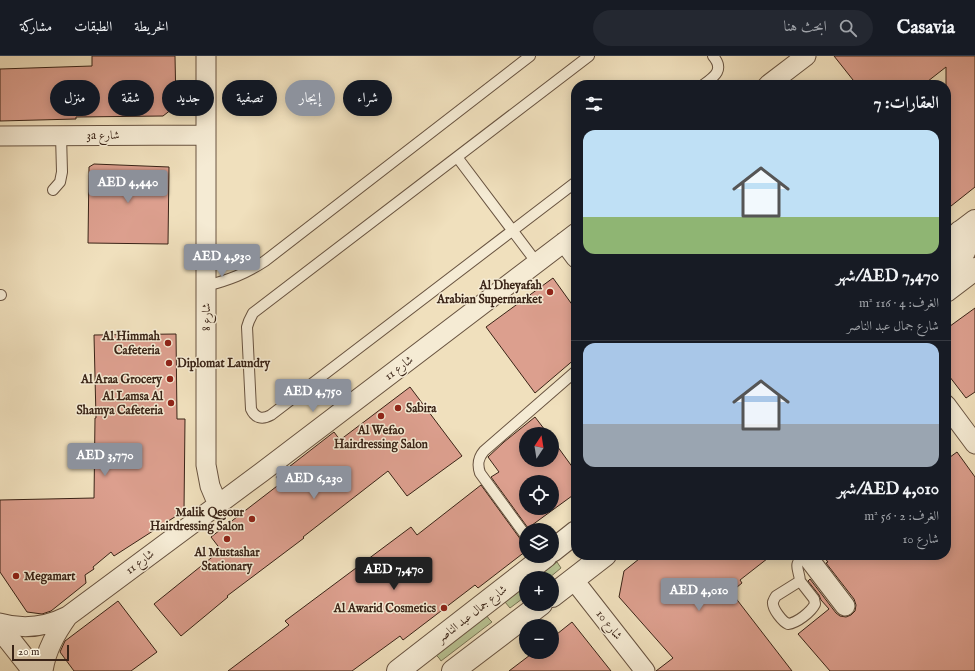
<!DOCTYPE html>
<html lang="ar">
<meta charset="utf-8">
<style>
:root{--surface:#171b24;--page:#242831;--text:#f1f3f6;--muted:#9ea1a6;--line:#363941;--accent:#8c9099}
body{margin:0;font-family:"IM FELL English",Amiri,serif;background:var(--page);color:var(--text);direction:rtl;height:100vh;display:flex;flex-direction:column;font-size:15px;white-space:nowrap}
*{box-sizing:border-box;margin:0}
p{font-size:13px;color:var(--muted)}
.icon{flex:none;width:22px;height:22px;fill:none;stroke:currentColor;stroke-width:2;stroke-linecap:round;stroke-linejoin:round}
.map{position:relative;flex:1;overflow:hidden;direction:ltr}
.details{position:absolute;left:571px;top:24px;width:380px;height:480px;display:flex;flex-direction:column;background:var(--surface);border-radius:16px;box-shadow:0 2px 10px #0003;direction:rtl}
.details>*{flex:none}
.hud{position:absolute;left:12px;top:24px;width:380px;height:36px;direction:rtl;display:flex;gap:8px}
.needle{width:26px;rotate:12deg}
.buttons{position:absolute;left:519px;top:371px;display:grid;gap:8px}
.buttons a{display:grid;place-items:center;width:40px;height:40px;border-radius:50%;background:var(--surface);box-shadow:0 2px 10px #0003;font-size:20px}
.scale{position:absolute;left:12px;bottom:10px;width:57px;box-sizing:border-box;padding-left:4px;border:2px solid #3a2417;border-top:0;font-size:11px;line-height:14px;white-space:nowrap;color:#3a2417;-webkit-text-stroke:3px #f5ebd4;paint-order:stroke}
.price{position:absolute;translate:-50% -34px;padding:0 9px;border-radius:4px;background:var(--accent);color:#fff;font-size:13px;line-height:26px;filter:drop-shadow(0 1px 2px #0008)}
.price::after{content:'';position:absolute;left:50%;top:24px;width:12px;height:9px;margin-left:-6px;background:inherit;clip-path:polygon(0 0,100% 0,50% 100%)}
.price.selected{background:#222;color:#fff}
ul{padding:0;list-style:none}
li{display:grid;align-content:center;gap:8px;height:212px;padding:0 12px}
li+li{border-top:1px solid var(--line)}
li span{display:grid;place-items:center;height:124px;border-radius:12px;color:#555}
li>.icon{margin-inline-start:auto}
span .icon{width:72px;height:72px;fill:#fffc;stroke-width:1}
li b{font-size:17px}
h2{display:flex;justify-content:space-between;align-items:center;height:48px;padding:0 12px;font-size:17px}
.tag{padding:0 14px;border-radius:18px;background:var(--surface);box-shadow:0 2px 10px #0003;font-size:14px;line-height:36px}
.tag.selected{background:var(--accent);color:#fff}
header{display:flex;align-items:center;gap:24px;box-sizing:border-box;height:56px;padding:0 20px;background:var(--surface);border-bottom:1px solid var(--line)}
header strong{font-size:19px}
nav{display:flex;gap:22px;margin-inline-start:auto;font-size:14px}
.search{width:280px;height:36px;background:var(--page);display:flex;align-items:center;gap:10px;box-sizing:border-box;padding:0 14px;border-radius:22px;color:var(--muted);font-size:15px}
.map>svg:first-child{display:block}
.green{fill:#b8c292;stroke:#797354}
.building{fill:#dc9f8e;stroke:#3a2417;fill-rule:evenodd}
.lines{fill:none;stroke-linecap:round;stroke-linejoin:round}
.service-casing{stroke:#685340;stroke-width:12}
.minor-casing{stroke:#685340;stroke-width:21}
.tertiary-casing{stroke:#685340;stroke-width:24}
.service{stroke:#f5ebd4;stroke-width:10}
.minor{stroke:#f5ebd4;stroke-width:19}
.tertiary{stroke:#f5ebd4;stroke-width:22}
.poi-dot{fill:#8f2418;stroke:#f5ebd4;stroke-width:1.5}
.labels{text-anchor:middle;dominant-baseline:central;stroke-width:3;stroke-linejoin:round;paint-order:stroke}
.street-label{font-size:12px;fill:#3a2417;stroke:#f5ebd4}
.poi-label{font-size:12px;font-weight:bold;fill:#3a2417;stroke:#f5ebd4;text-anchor:end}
</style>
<header>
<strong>Casavia</strong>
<div class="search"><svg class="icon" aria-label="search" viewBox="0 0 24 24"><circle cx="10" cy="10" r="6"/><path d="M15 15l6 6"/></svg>ابحث هنا</div>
<nav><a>الخريطة</a><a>الطبقات</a><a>مشاركة</a></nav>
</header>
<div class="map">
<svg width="975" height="615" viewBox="0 0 975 615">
<rect width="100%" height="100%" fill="#f0e0bd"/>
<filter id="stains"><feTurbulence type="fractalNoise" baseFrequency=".005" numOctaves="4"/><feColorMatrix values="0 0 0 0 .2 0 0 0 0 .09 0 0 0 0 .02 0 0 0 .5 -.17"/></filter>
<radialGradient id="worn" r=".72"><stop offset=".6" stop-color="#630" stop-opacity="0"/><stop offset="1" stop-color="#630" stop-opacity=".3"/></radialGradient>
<path class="green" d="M557,506L561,512L549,522H536Z
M526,530V540L510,552L505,546Z
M487,560L489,563L492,566L441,605L439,602L436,599Z"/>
<path class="building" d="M92,0H175L176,50L163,60L76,61V63L0,65V13L92,10Z
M834,0H975V131L946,154V11L923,29H857Z
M94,108L169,111L168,188L88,187L89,111Z
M553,222L576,254V302L535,337L486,271Z
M975,252V336L966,342L946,316V273Z
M176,278L177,363H185L184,455L114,500L111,496L93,511L94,513L85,519L86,527L51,555L42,558L27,556L0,516V444L94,442L95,362H96L94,279Z
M410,331L462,400L407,440L388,415L303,481L304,482L227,540L228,541L181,580L154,548L221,494L211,481L281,427L276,421L334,376L340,384Z
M535,361L548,378H526V404H552V383L576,416V437L528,472L491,421L499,416L488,401L504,386ZM526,426H552V452H526Z
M957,396L975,421V615H830L798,578L829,553L821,544L819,539L808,525L810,523L836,557L840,560L846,561L851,559L855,555L856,549L854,543L826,507L828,506L822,499H946V404Z
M481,429L521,484L523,486H526V495L478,532L475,529L403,584L400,580L352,615H228L289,569L285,565L411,471L417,479Z
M644,499H772L740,524L742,527L731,536L792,615H656L673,602L619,541L624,515Z
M118,545L157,596L131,615H74L60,596L65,585Z
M572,566L611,615H509L534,596H552V582Z"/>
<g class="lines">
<defs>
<path id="service" d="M703,29C714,21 725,14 713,0
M457,101L537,207
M576,126L271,359C262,364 255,362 251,353L247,271L249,265L253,257L589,0
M53,134L60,126L62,116L61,79
M206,230C229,224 245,218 265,205L530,0
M0,239H1
M526,480L480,417C477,408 478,402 484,395L576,315
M800,525L814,543L815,548C811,556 797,567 788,568C783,566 772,553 773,546C774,543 774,543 776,540Z
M800,525C799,512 792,509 805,499"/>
<path id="minor" d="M206,0V409L210,430L218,449
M768,29L806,0
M0,80L206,79
M564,186L576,202
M946,349L975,388
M806,499L845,550
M573,523L645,615
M0,567C24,574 46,571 68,560L262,416L576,177
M43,615C46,594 56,577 68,560"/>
<path id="tertiary" d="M946,187L975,165
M946,215C958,205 975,191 960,176
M946,235L975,213
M552,495L576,476
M552,540L605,499
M0,572L34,615
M398,615L546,500
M453,615L541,548"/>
</defs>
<use href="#service" class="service-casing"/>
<use href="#minor" class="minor-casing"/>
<use href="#tertiary" class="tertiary-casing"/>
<use href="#service" class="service"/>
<use href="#minor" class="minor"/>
<use href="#tertiary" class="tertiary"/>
</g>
<g class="poi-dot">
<circle cx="550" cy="236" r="4"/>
<circle cx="168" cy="287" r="4"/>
<circle cx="169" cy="307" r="4"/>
<circle cx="170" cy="323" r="4"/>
<circle cx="171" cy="347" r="4"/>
<circle cx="398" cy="352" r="4"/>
<circle cx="381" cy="360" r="4"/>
<circle cx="252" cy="463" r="4"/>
<circle cx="227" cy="483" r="4"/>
<circle cx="16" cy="520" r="4"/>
<circle cx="444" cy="552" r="4"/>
</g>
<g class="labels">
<g class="street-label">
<text x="103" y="79">3a شارع</text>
<text transform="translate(206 261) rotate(-90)">شارع 8</text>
<text transform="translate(399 312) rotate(-37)">شارع 11</text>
<text transform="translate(140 506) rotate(-37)">شارع 11</text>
<text transform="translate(472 558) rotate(-38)">شارع جمال عبد الناصر</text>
<text transform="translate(609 569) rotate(52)">شارع 10</text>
</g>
<g class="poi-label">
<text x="542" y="229">Al Dheyafah<tspan x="542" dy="14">Arabian Supermarket</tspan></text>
<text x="160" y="280">Al Himmah<tspan x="160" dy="14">Cafeteria</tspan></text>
<text x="177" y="307" text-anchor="start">Diplomat Laundry</text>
<text x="162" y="323">Al Araa Grocery</text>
<text x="163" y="340">Al Lamsa Al<tspan x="163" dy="14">Shamya Cafeteria</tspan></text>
<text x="406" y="352" text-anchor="start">Sabira</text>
<text x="381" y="374" text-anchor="middle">Al Wefao<tspan x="381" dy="14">Hairdressing Salon</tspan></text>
<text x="244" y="456">Malik Qesour<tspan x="244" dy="14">Hairdressing Salon</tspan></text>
<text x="227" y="496" text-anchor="middle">Al Mustashar<tspan x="227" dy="14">Stationary</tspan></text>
<text x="24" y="520" text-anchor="start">Megamart</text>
<text x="436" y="552">Al Awarid Cosmetics</text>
</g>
</g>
<rect width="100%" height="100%" filter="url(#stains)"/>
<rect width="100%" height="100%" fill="url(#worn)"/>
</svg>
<div class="buttons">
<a><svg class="needle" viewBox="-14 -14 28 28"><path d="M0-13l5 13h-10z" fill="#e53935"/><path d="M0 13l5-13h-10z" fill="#9ea1a6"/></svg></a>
<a><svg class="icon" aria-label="locate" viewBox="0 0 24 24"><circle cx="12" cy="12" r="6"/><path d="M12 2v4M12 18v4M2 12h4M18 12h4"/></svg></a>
<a><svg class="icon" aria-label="layers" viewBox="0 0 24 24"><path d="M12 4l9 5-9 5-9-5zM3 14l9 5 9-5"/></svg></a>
<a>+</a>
<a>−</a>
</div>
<div class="scale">20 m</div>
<b class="price" style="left:128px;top:148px">AED 4,440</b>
<b class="price" style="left:222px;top:222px">AED 4,930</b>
<b class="price" style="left:313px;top:357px">AED 4,750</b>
<b class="price" style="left:105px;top:421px">AED 3,770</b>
<b class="price" style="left:314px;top:444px">AED 6,230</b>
<b class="price selected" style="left:394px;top:535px">AED 7,470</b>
<b class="price" style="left:699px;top:556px">AED 4,010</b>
<div class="hud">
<a class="tag">شراء</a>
<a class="tag selected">إيجار</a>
<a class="tag">تصفية</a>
<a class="tag">جديد</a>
<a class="tag">شقة</a>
<a class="tag">منزل</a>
</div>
<section class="details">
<h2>العقارات: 7<svg class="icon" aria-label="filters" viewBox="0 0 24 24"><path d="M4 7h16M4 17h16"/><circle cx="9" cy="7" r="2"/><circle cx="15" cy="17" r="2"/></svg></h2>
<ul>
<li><span style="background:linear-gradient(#bfe0f5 70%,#8fb573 0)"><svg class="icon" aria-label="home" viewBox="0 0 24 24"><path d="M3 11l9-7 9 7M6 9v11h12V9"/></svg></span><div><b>AED 7,470/شهر</b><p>الغرف: 4 · 116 m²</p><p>شارع جمال عبد الناصر</p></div></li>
<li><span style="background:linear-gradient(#a9c7e8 65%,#9aa5b1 0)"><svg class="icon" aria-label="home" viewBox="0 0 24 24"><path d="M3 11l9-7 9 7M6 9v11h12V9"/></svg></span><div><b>AED 4,010/شهر</b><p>الغرف: 2 · 56 m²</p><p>شارع 10</p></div></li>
</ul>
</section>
</div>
